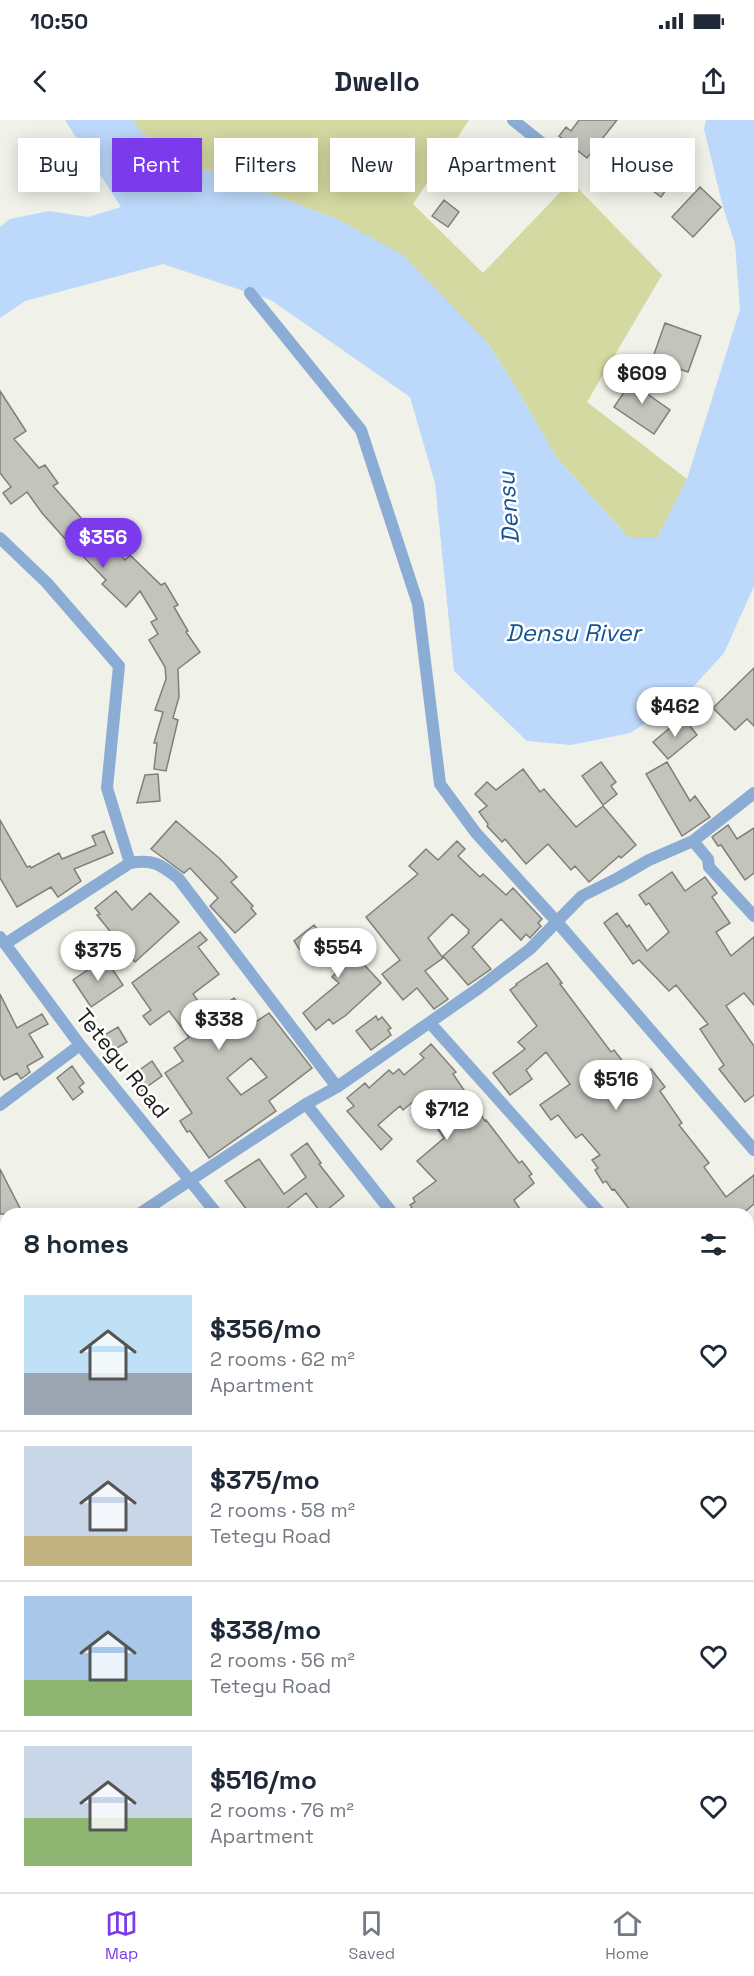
<!DOCTYPE html>
<meta charset="utf-8">
<style>
:root{--surface:#fff;--page:#f2f2f3;--text:#1f2937;--muted:#747a83;--line:#e0e1e3;--accent:#7c3aed}
body{margin:0;font-family:"Space Grotesk",sans-serif;background:var(--page);color:var(--text);height:100vh;display:flex;flex-direction:column;font-size:22px;white-space:nowrap}
*{box-sizing:border-box;margin:0}
p{font-size:20px;color:var(--muted)}
.icon{flex:none;width:33px;height:33px;fill:none;stroke:currentColor;stroke-width:2;stroke-linecap:round;stroke-linejoin:round}
.map{position:relative;flex:1;overflow:hidden}
.details{position:absolute;left:0px;top:1088px;width:754px;height:686px;display:flex;flex-direction:column;background:var(--surface);border-radius:18px 18px 0 0;box-shadow:0 3px 15px #0003}
.details>*{flex:none}
.hud{position:absolute;left:18px;top:18px;width:718px;height:54px;display:flex;gap:12px}
.price{position:absolute;translate:-50% -51px;padding:0 14px;border-radius:21px;background:#fff;color:#222;font-size:20px;line-height:39px;filter:drop-shadow(0 2px 3px #0008)}
.price::after{content:'';position:absolute;left:50%;top:36px;width:18px;height:14px;margin-left:-9px;background:inherit;clip-path:polygon(0 0,100% 0,50% 100%)}
.price.active{background:var(--accent);color:#fff}
ul{padding:0;list-style:none}
li{display:flex;align-items:center;gap:18px;height:150px;padding:0 24px}
li+li{border-top:2px solid var(--line)}
li span{display:grid;place-items:center;flex:none;width:168px;height:120px;border-radius:0px;color:#555}
li>.icon{margin-inline-start:auto}
span .icon{width:72px;height:72px;fill:#fffc;stroke-width:1}
li b{font-size:26px}
h2{display:flex;justify-content:space-between;align-items:center;height:72px;padding:0 24px;font-size:26px}
.tag{padding:0 21px;border-radius:0px;background:var(--surface);box-shadow:0 3px 15px #0003;font-size:21px;line-height:54px}
.tag.active{background:var(--accent);color:#fff}
.status{display:flex;justify-content:space-between;align-items:center;height:42px;padding:0 30px;background:var(--surface);direction:ltr}
.status svg{height:16px;fill:currentColor}
header{display:flex;justify-content:space-between;align-items:center;height:78px;padding:0 24px;background:var(--surface);font-size:27px;font-weight:700}
.tabs{display:flex;justify-content:space-around;align-items:center;height:84px;border-top:2px solid var(--line);background:var(--surface);font-size:16px;color:var(--muted)}
.tabs a{display:grid;justify-items:center;gap:3px}
.tabs .active{color:var(--accent)}
.map>svg:first-child{display:block}
.green{fill:#d4d9a2}
.water{fill:#bcd8fa}
.building{fill:#c3c4bc;stroke:#7f8079;stroke-width:1.5;fill-rule:evenodd}
.lines{fill:none;stroke-linecap:round;stroke-linejoin:round}
.street{stroke:#8bacd4;stroke-width:12}
.labels{text-anchor:middle;dominant-baseline:central;stroke-width:5;stroke-linejoin:round;paint-order:stroke}
.street-label{font-size:22px;fill:#1c1c19;stroke:#fff}
.water-label{font-size:24px;font-style:italic;fill:#135393;stroke:#fff}
</style>
<div class="status"><b>10:50</b><svg viewBox="0 0 49 12"><path d="M0 12V9h3v3zM5 12V6h3v6zM10 12V3h3v9zM15 12V0h3v12zM26 1h20v11H26zM47 4h2v5h-2z"/></svg></div>
<header><svg class="icon" aria-label="back" viewBox="0 0 24 24"><path d="M15 5l-7 7 7 7"/></svg>Dwello<svg class="icon" aria-label="share" viewBox="0 0 24 24"><path d="M12 15V3M7 8l5-5 5 5M5 13v7h14v-7"/></svg></header>
<div class="map">
<svg width="754" height="1772" viewBox="0 0 754 1772">
<rect width="100%" height="100%" fill="#f0f1e8"/>
<path class="green" d="M133,0H469L413,84L483,153L571,61L662,155L587,282L687,359L657,418H629L556,337L517,269L487,222L337,99L204,49L142,13Z"/>
<path class="water" d="M65,0H133L142,13L204,49L337,99L403,135L487,222L517,269L556,337L629,418H657L687,359L740,189L735,124L723,87L704,9L706,0H754V466L724,533L682,579L630,613L571,625L527,621L454,551L435,363L410,277L271,180L163,144L25,181L0,198V107L10,99L49,91L88,97L121,87Z"/>
<path class="building" d="M579,0H617L587,38L559,16L566,7L571,11Z
M655,26L683,46L661,77L633,56Z
M700,67L721,87L693,117L672,97Z
M444,80L459,92L448,107L432,96Z
M665,203L701,216L688,252L652,240Z
M637,253L652,263L646,273L670,290L654,314L614,287Z
M0,271L26,311L14,319L39,348L45,345L58,363L53,366L97,416L100,414L125,440L130,435L161,465L165,463L178,485L174,487L188,511L186,512L200,532L178,549L179,577L173,598L178,600L166,651L154,649L157,623H154L163,592L155,590L166,559L165,547L149,520L158,514L151,502L157,499L140,471L126,487L102,464L106,460L76,429L75,430L42,393L27,372L11,384L3,373L11,367L0,353Z
M754,548V606L747,599L735,610L713,588Z
M683,597L697,615L668,639L653,622Z
M601,642L616,662L611,666L617,674L603,685L582,656Z
M667,642L690,681L695,676L710,697L682,716L646,654Z
M523,649L540,672L544,669L576,707L603,686L636,725L621,738L619,736L589,762L575,746L571,750L548,724L526,744L505,719L502,722L487,706L488,704L479,692L487,686L475,674L487,662L496,670Z
M158,654L160,681L137,683L145,655Z
M0,700L27,747L30,746L31,748L59,733L62,739L96,725L92,716L104,711L113,733L74,749L81,761L58,777L51,767L17,787L0,758Z
M176,701L219,738L237,757L231,762L253,786L251,788L256,794L235,813L210,786L218,778L190,748L184,753L151,729Z
M728,705L737,719L754,708V753L745,760L721,725L718,726L712,717Z
M457,721L465,729L458,736L480,757L483,754L506,775L513,768L542,799L538,803L541,806L530,818L526,814L521,820L501,799L472,827L491,849L468,865L443,836L469,813L468,812L469,810L452,794L428,818L443,838L425,851L448,879L434,889L417,868L403,880L382,854L400,840L366,797L418,754L409,746L426,729L438,740Z
M672,752L685,771L705,757L717,773L712,777L730,803L716,812L731,836L754,817V885L744,873L726,886L754,926V975L745,982L719,949L724,945L700,909L708,904L676,865L669,871L639,840L633,844L604,803L617,793L627,807L629,805L647,831L669,812L649,783L646,785L639,775Z
M116,771L132,790L150,773L179,802L135,842L97,795L100,794L95,788Z
M314,805L323,816L331,809L381,863L345,896L333,904L329,899L316,910L303,893L339,863L332,857L339,850L312,821L300,830L294,821Z
M200,812L207,820L198,827L219,854L193,874L209,896L234,878L254,903L269,893L312,948L269,981L276,991L209,1038L190,1011L187,1012L180,1001L192,993L165,953L183,941L174,928L189,917L169,891L150,905L143,896L151,890L132,863ZM251,938L267,957L241,975L227,958Z
M105,838L123,865L91,887L73,860Z
M547,843L562,863L560,864L611,932L614,930L634,956L643,949L646,952L651,949L665,967L660,971L682,1003L679,1005L709,1043L704,1047L726,1077L754,1055V1084L742,1094H633L614,1069L612,1070L606,1061L603,1063L595,1050L598,1048L592,1040L600,1035L582,1014L576,1018L558,995L551,1000L540,985L570,964L546,932L526,950L532,959L510,975L493,953L525,929L518,922L537,906L510,870L517,865L516,864Z
M0,874L17,908L42,894L48,904L29,914L43,937L27,946L30,952L21,959L17,953L4,960L0,954Z
M376,896L378,900L382,897L391,908L388,910L391,915L371,930L356,911Z
M118,907L127,922L112,931L103,916Z
M431,924L456,952L453,954L485,1001L486,1000L519,1043L522,1041L532,1054L529,1056L534,1063L514,1080L523,1094H416L410,1085L415,1082L413,1078L436,1061L417,1041L444,1018L435,1005L438,1003L420,976L403,990L400,986L378,1005L392,1019L381,1030L347,991L354,986L347,978L365,963L369,968L389,950L393,954L399,949L404,955L424,938L420,934Z
M152,941L162,956L141,971L131,956Z
M72,946L84,963L79,967L83,972L73,980L57,958Z
M307,1023L321,1043L319,1044L344,1076L322,1094L306,1073L280,1094H250L225,1061L259,1039L284,1074L306,1057L291,1035Z
M0,1049L23,1094H0Z"/>
<g class="lines">
<path class="street" d="M513,0L543,24
M250,173L361,310L418,484L440,664L476,713L557,802L754,1030
M0,418L47,463L119,546L107,668L130,743
M693,721L708,739L709,747L754,796
M0,817L80,925L217,1094
M5,824L130,743C153,739 160,744 178,758L337,967
M430,903L601,1094
M306,984L393,1094
M0,985L80,925
M139,1094L306,984L337,967L479,868L530,829L582,776L618,758L649,740L693,721L754,673
M0,1187L6,1183
M748,1264L754,1271
M748,1282L754,1278
M0,1381L6,1377
M748,1504L754,1511
M0,1575L6,1571
M748,1655L754,1651
M0,1686L6,1692
M748,1753L754,1760
M78,1767L82,1772
M451,1767L454,1772
M15,1772L21,1767
M299,1772L306,1767
M581,1772L588,1767"/>
</g>
<g class="labels">
<g class="street-label">
<text transform="translate(123 943) rotate(51)">Tetegu Road</text>
</g>
<g class="water-label">
<text transform="translate(508 388) rotate(-94)">Densu</text>
<text x="573" y="512">Densu River</text>
</g>
</g>
</svg>
<b class="price" style="left:642px;top:285px">$609</b>
<b class="price active" style="left:103px;top:449px">$356</b>
<b class="price" style="left:675px;top:618px">$462</b>
<b class="price" style="left:338px;top:859px">$554</b>
<b class="price" style="left:98px;top:862px">$375</b>
<b class="price" style="left:219px;top:931px">$338</b>
<b class="price" style="left:616px;top:991px">$516</b>
<b class="price" style="left:447px;top:1021px">$712</b>
<div class="hud">
<a class="tag">Buy</a>
<a class="tag active">Rent</a>
<a class="tag">Filters</a>
<a class="tag">New</a>
<a class="tag">Apartment</a>
<a class="tag">House</a>
</div>
<section class="details">
<h2>8 homes<svg class="icon" aria-label="filters" viewBox="0 0 24 24"><path d="M4 7h16M4 17h16"/><circle cx="9" cy="7" r="2"/><circle cx="15" cy="17" r="2"/></svg></h2>
<ul>
<li><span style="background:linear-gradient(#bfe0f5 65%,#9aa5b1 0)"><svg class="icon" aria-label="home" viewBox="0 0 24 24"><path d="M3 11l9-7 9 7M6 9v11h12V9"/></svg></span><div><b>$356/mo</b><p>2 rooms · 62 m²</p><p>Apartment</p></div><svg class="icon" aria-label="heart" viewBox="0 0 24 24"><path d="M12 20l-8-8c-3-5 5-10 8-4 3-6 11-1 8 4z"/></svg></li>
<li><span style="background:linear-gradient(#c9d6e8 75%,#c2b280 0)"><svg class="icon" aria-label="home" viewBox="0 0 24 24"><path d="M3 11l9-7 9 7M6 9v11h12V9"/></svg></span><div><b>$375/mo</b><p>2 rooms · 58 m²</p><p>Tetegu Road</p></div><svg class="icon" aria-label="heart" viewBox="0 0 24 24"><path d="M12 20l-8-8c-3-5 5-10 8-4 3-6 11-1 8 4z"/></svg></li>
<li><span style="background:linear-gradient(#a9c7e8 70%,#8fb573 0)"><svg class="icon" aria-label="home" viewBox="0 0 24 24"><path d="M3 11l9-7 9 7M6 9v11h12V9"/></svg></span><div><b>$338/mo</b><p>2 rooms · 56 m²</p><p>Tetegu Road</p></div><svg class="icon" aria-label="heart" viewBox="0 0 24 24"><path d="M12 20l-8-8c-3-5 5-10 8-4 3-6 11-1 8 4z"/></svg></li>
<li><span style="background:linear-gradient(#c9d6e8 60%,#8fb573 0)"><svg class="icon" aria-label="home" viewBox="0 0 24 24"><path d="M3 11l9-7 9 7M6 9v11h12V9"/></svg></span><div><b>$516/mo</b><p>2 rooms · 76 m²</p><p>Apartment</p></div><svg class="icon" aria-label="heart" viewBox="0 0 24 24"><path d="M12 20l-8-8c-3-5 5-10 8-4 3-6 11-1 8 4z"/></svg></li>
</ul>
</section>
</div>
<nav class="tabs">
<a class="active"><svg class="icon" aria-label="map" viewBox="0 0 24 24"><path d="M3 6l6-2 6 2 6-2v14l-6 2-6-2-6 2zM9 4v14M15 6v14"/></svg>Map</a>
<a><svg class="icon" aria-label="saved" viewBox="0 0 24 24"><path d="M7 4h10v16l-5-4-5 4z"/></svg>Saved</a>
<a><svg class="icon" aria-label="home" viewBox="0 0 24 24"><path d="M3 11l9-7 9 7M6 9v11h12V9"/></svg>Home</a>
</nav>
